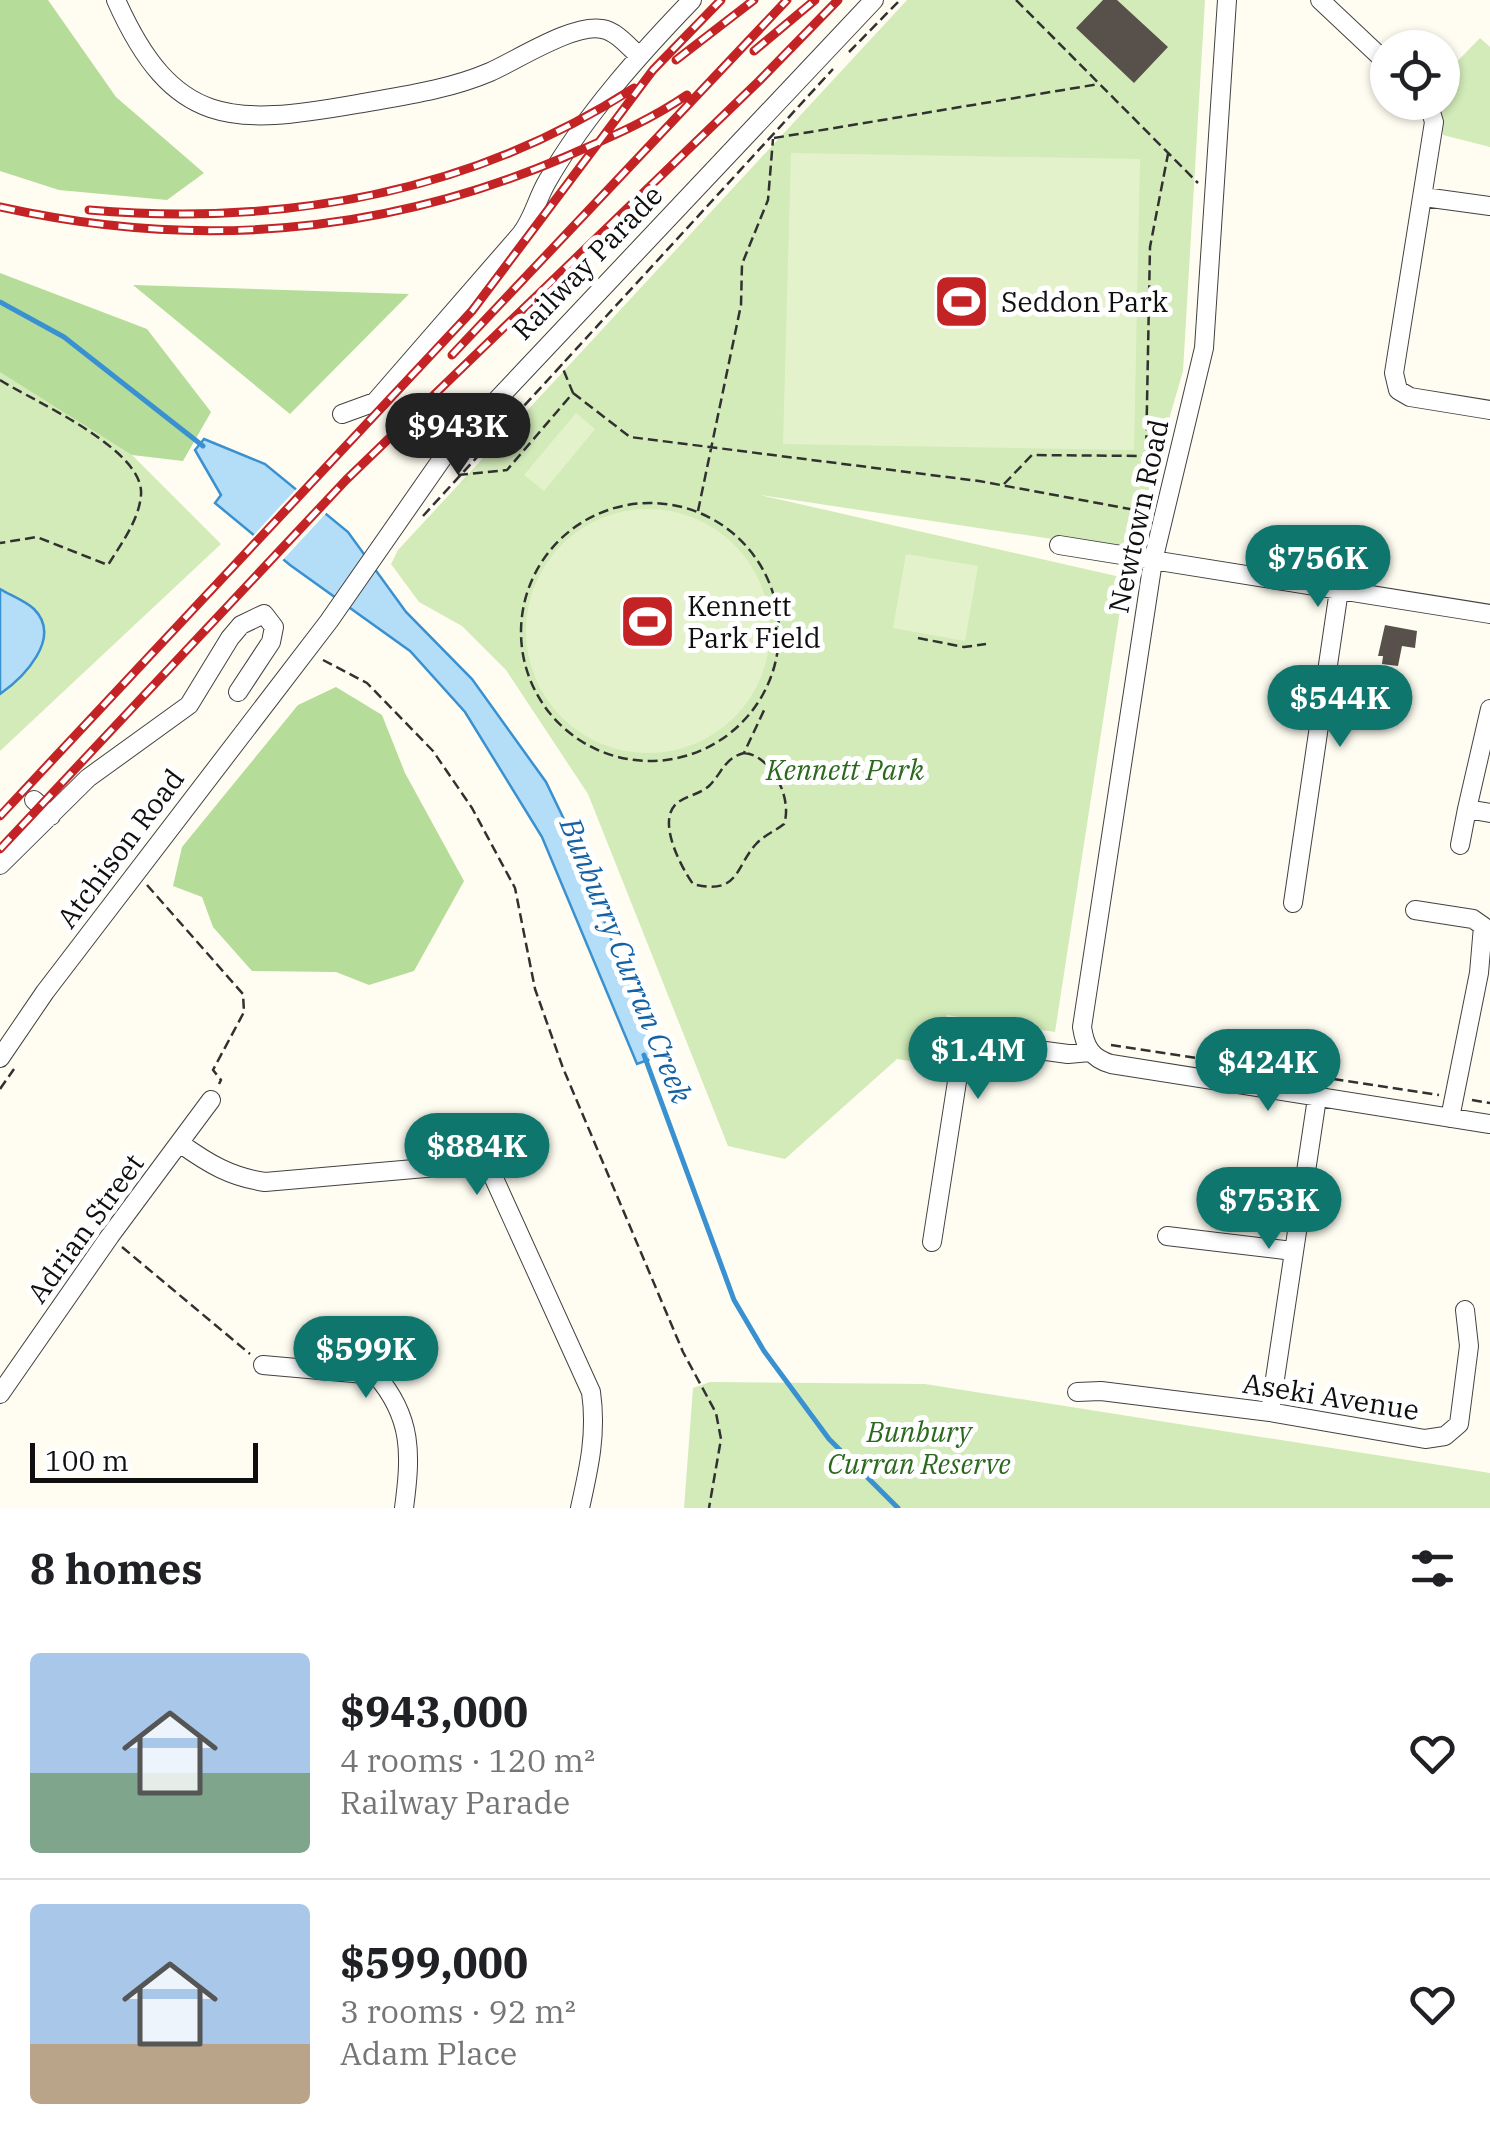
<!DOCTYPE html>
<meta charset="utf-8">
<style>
:root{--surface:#fff;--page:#f6f6f6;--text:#202124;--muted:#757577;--line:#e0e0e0;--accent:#0f766e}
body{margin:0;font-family:"IBM Plex Serif",serif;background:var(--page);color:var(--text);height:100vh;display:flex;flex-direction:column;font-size:38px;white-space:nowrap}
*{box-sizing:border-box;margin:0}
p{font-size:32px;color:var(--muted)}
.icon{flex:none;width:55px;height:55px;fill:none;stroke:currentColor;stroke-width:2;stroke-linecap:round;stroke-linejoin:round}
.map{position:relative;height:1508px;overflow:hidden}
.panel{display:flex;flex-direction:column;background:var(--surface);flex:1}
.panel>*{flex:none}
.tools{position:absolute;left:1370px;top:30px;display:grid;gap:20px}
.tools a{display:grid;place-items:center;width:90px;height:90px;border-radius:50%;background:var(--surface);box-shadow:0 2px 8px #0004;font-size:50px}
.scale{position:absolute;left:30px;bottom:25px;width:228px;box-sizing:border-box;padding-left:10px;border:5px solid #0f0f0f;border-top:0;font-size:28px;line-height:35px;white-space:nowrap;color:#0f0f0f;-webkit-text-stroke:8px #fff;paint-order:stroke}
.price{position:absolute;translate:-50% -85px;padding:0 22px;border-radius:35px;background:var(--accent);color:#fff;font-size:32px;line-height:65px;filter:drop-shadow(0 2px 5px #0008)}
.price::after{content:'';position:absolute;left:50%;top:60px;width:30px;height:22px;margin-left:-15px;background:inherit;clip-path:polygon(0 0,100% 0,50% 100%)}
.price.on{background:#222;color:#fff}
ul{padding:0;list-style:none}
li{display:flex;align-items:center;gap:30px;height:250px;padding:0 30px}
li+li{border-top:2px solid var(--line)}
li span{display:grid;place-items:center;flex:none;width:280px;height:200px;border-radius:10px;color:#555}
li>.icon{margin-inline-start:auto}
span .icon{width:120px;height:120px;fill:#fffc;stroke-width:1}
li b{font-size:42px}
h2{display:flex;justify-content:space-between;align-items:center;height:120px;padding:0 30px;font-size:42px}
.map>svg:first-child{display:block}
.green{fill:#d2ebb9}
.forest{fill:#b5dc98}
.pitch{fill:#e4f2cb}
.water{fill:#b4ddf8;stroke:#3991d1;stroke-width:2.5}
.pier{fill:#fffdf1}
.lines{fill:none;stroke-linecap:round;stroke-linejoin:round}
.stream{stroke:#3991d1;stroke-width:5}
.building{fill:#58504b}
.minor-casing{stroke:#424242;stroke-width:20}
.path{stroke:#313131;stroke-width:2.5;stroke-dasharray:10 5;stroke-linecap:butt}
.minor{stroke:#fff;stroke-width:18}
.rail-casing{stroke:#c42326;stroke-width:9}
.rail{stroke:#fff;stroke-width:5;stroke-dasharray:15;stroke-linecap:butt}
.labels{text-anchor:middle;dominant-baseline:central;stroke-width:10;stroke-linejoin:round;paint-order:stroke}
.street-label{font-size:28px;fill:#0f0f0f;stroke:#fff}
.poi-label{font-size:28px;fill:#0f0f0f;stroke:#fff;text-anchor:start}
.park-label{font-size:28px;font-style:italic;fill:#2b691d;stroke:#fff}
.water-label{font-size:30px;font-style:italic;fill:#1462a5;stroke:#fff}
</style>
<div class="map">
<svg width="1490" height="1508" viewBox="0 0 1490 1508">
<rect width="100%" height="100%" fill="#fffdf1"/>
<path class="green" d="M907,0H1205L1183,371L1132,547L1118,549L760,495L1125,578L1055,1032L947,1015L940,1066L897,1059L785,1159L728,1146L588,794L506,670L462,626L419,602L391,564L398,550Z
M1480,38L1490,47V147L1443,135L1438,103L1442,102L1443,76Z
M0,357L112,435L221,544L0,751Z
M710,1382L925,1384L1490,1473V1508H684L693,1388Z"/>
<path class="forest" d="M0,0H48L116,97L204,173L167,200L59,190L0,171Z
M0,273L147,329L211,412L183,461L132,455L0,372Z
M133,285L409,294L290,414Z
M336,687L382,715L405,773L464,881L414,971L369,985L336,972L252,971L213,927L202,897L173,886L182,847L298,705Z"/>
<path class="pitch" d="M791,153L1140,159L1134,450L783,444Z
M576,413L595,429L544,491L524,475Z
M526 631a122 122 0 1 1 244 0a122 122 0 1 1-244 0Z
M906,554L978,566L965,641L893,628Z"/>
<path class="water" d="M204,439L265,464L348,532L406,612L472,679L546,782L572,836L656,1057L637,1064L542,837L465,712L410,651L290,565L215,503L221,495L195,450Z
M0,589C10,595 26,601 34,609C63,638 23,678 0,694Z"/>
<path class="pier" d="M299,486L329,510L280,563L251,538Z"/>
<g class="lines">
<path class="stream" d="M0,302L64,337L203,446
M644,1055L734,1300L764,1351L829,1439L898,1508"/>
</g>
<path class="building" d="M1103,0H1117L1168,47L1134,83L1076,28Z
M1385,625L1417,631L1415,648L1402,646L1398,666L1382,664L1383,656H1378Z"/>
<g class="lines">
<defs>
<path id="minor" d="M116,0C173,128 232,126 357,104C402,96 448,90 490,72C517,60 574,23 602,29C616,31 628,46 638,55
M1227,0L1204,348L1153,561L1082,1027C1085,1047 1091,1058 1111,1064L1490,1124
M1320,0L1388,64
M1428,102L1434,122L1394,373L1398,390L1410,397L1490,410
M1424,197L1490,206
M342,414L375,402L521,234C534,217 537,198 548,180C586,114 640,54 692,0
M1059,545L1490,614
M1490,709L1467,809L1490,813
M34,800L51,816
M1460,845L1467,809
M0,865L88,778L189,705L230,638L241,625L264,614L274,627L271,642L238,692
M1293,903L1339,590
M1415,910L1473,919L1483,926L1479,973L1450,1118
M0,1058L45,992L329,621L444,456L874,0
M181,1144C209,1164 231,1177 265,1182L460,1165H478L492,1174L591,1392C597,1433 589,1468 580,1508
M1167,1236L1293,1251
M932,1242L961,1056L968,1045L979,1042L1068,1054L1090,1052
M263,1365L376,1375C413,1418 411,1455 404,1508
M1077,1392L1101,1391L1270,1412L1425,1439L1445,1436L1459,1424L1469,1346L1465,1310
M0,1394L110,1236L211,1100
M1270,1412L1317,1098"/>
</defs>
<use href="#minor" class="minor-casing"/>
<path class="path" d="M1016,0L1198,183
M849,52L900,0
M774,138L1099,84
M0,380C33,401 145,449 141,495C139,520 121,544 108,565L37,537L0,543
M573,393L630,437L979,481L1146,512
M458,475L507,470L573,393L561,364
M1004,484L1032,455L1146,456L1150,247L1168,154
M521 632a129 129 0 1 1 258 0a129 129 0 1 1-258 0Z
M698,511L741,305L742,264L768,200L773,139
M423,516L833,69
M918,638L964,647L986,644
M323,660L367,683L433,751L472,808L515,888L535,989L563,1068L683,1352L716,1413L721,1439L709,1508
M744,753C771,755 793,798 784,824C775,831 765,835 757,843C735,866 740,896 693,884C681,867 657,822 676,804C686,795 700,795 710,785C723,771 725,758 744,753L766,706
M147,885L243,994L244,1012L213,1070L221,1080L219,1084
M1111,1045L1439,1095
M0,1089L14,1069
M1472,1100L1490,1103
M122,1247L250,1354"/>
<use href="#minor" class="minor"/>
<defs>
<path id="rail" d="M754,51L815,0
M676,60L754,0
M0,207C193,250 383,235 565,157C608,138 649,121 687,95
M89,210C283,226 468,195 634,88
M452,355L787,0
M0,816L472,311L653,70L721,0
M0,849L346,480L759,81L838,0"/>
</defs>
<use href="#rail" class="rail-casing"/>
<use href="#rail" class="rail"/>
</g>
<defs>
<symbol id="stadium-square" viewBox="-11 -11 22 22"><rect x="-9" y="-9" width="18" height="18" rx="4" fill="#c42326" stroke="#fff"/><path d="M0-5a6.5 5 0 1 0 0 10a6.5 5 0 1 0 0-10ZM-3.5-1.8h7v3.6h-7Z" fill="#fff"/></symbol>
</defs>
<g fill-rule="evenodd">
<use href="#stadium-square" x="930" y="270" width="63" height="63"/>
<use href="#stadium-square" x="616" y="590" width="63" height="63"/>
</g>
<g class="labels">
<g class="street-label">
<text transform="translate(587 262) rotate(-46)">Railway Parade</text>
<text transform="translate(1138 516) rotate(-78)">Newtown Road</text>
<text transform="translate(120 848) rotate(-53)">Atchison Road</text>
<text transform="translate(85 1228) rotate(-54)">Adrian Street</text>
<text transform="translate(1331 1396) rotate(9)">Aseki Avenue</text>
</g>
<g class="poi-label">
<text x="1001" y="301">Seddon Park</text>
<text x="687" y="605">Kennett<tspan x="687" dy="32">Park Field</tspan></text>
</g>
<g class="park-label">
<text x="845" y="769">Kennett Park</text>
<text x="919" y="1431">Bunbury<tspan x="919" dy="32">Curran Reserve</tspan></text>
</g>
<g class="water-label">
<text transform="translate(627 960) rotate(68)">Bunburry Curran Creek</text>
</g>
</g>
</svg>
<div class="tools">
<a><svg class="icon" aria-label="locate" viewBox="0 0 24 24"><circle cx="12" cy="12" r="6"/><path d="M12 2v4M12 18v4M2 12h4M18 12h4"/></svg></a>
</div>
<div class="scale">100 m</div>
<b class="price on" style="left:458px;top:478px">$943K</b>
<b class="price" style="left:1318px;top:610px">$756K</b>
<b class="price" style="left:1340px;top:750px">$544K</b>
<b class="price" style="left:978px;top:1102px">$1.4M</b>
<b class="price" style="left:1268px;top:1114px">$424K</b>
<b class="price" style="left:477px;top:1198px">$884K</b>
<b class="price" style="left:1269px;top:1252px">$753K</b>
<b class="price" style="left:366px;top:1401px">$599K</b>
</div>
<section class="panel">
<h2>8 homes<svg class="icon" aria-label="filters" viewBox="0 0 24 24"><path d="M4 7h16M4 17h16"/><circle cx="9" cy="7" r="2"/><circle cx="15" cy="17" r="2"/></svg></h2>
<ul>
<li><span style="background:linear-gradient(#a9c7e8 60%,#7fa58c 0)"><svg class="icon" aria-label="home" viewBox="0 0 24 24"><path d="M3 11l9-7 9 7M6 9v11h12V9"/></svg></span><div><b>$943,000</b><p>4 rooms · 120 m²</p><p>Railway Parade</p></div><svg class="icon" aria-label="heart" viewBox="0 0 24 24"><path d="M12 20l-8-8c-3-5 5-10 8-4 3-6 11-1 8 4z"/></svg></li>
<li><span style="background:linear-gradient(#a9c7e8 70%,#b9a48a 0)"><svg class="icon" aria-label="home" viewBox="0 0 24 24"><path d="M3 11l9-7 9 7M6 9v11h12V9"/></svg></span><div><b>$599,000</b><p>3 rooms · 92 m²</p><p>Adam Place</p></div><svg class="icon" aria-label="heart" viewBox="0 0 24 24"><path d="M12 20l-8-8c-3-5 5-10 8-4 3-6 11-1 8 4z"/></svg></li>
</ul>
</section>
